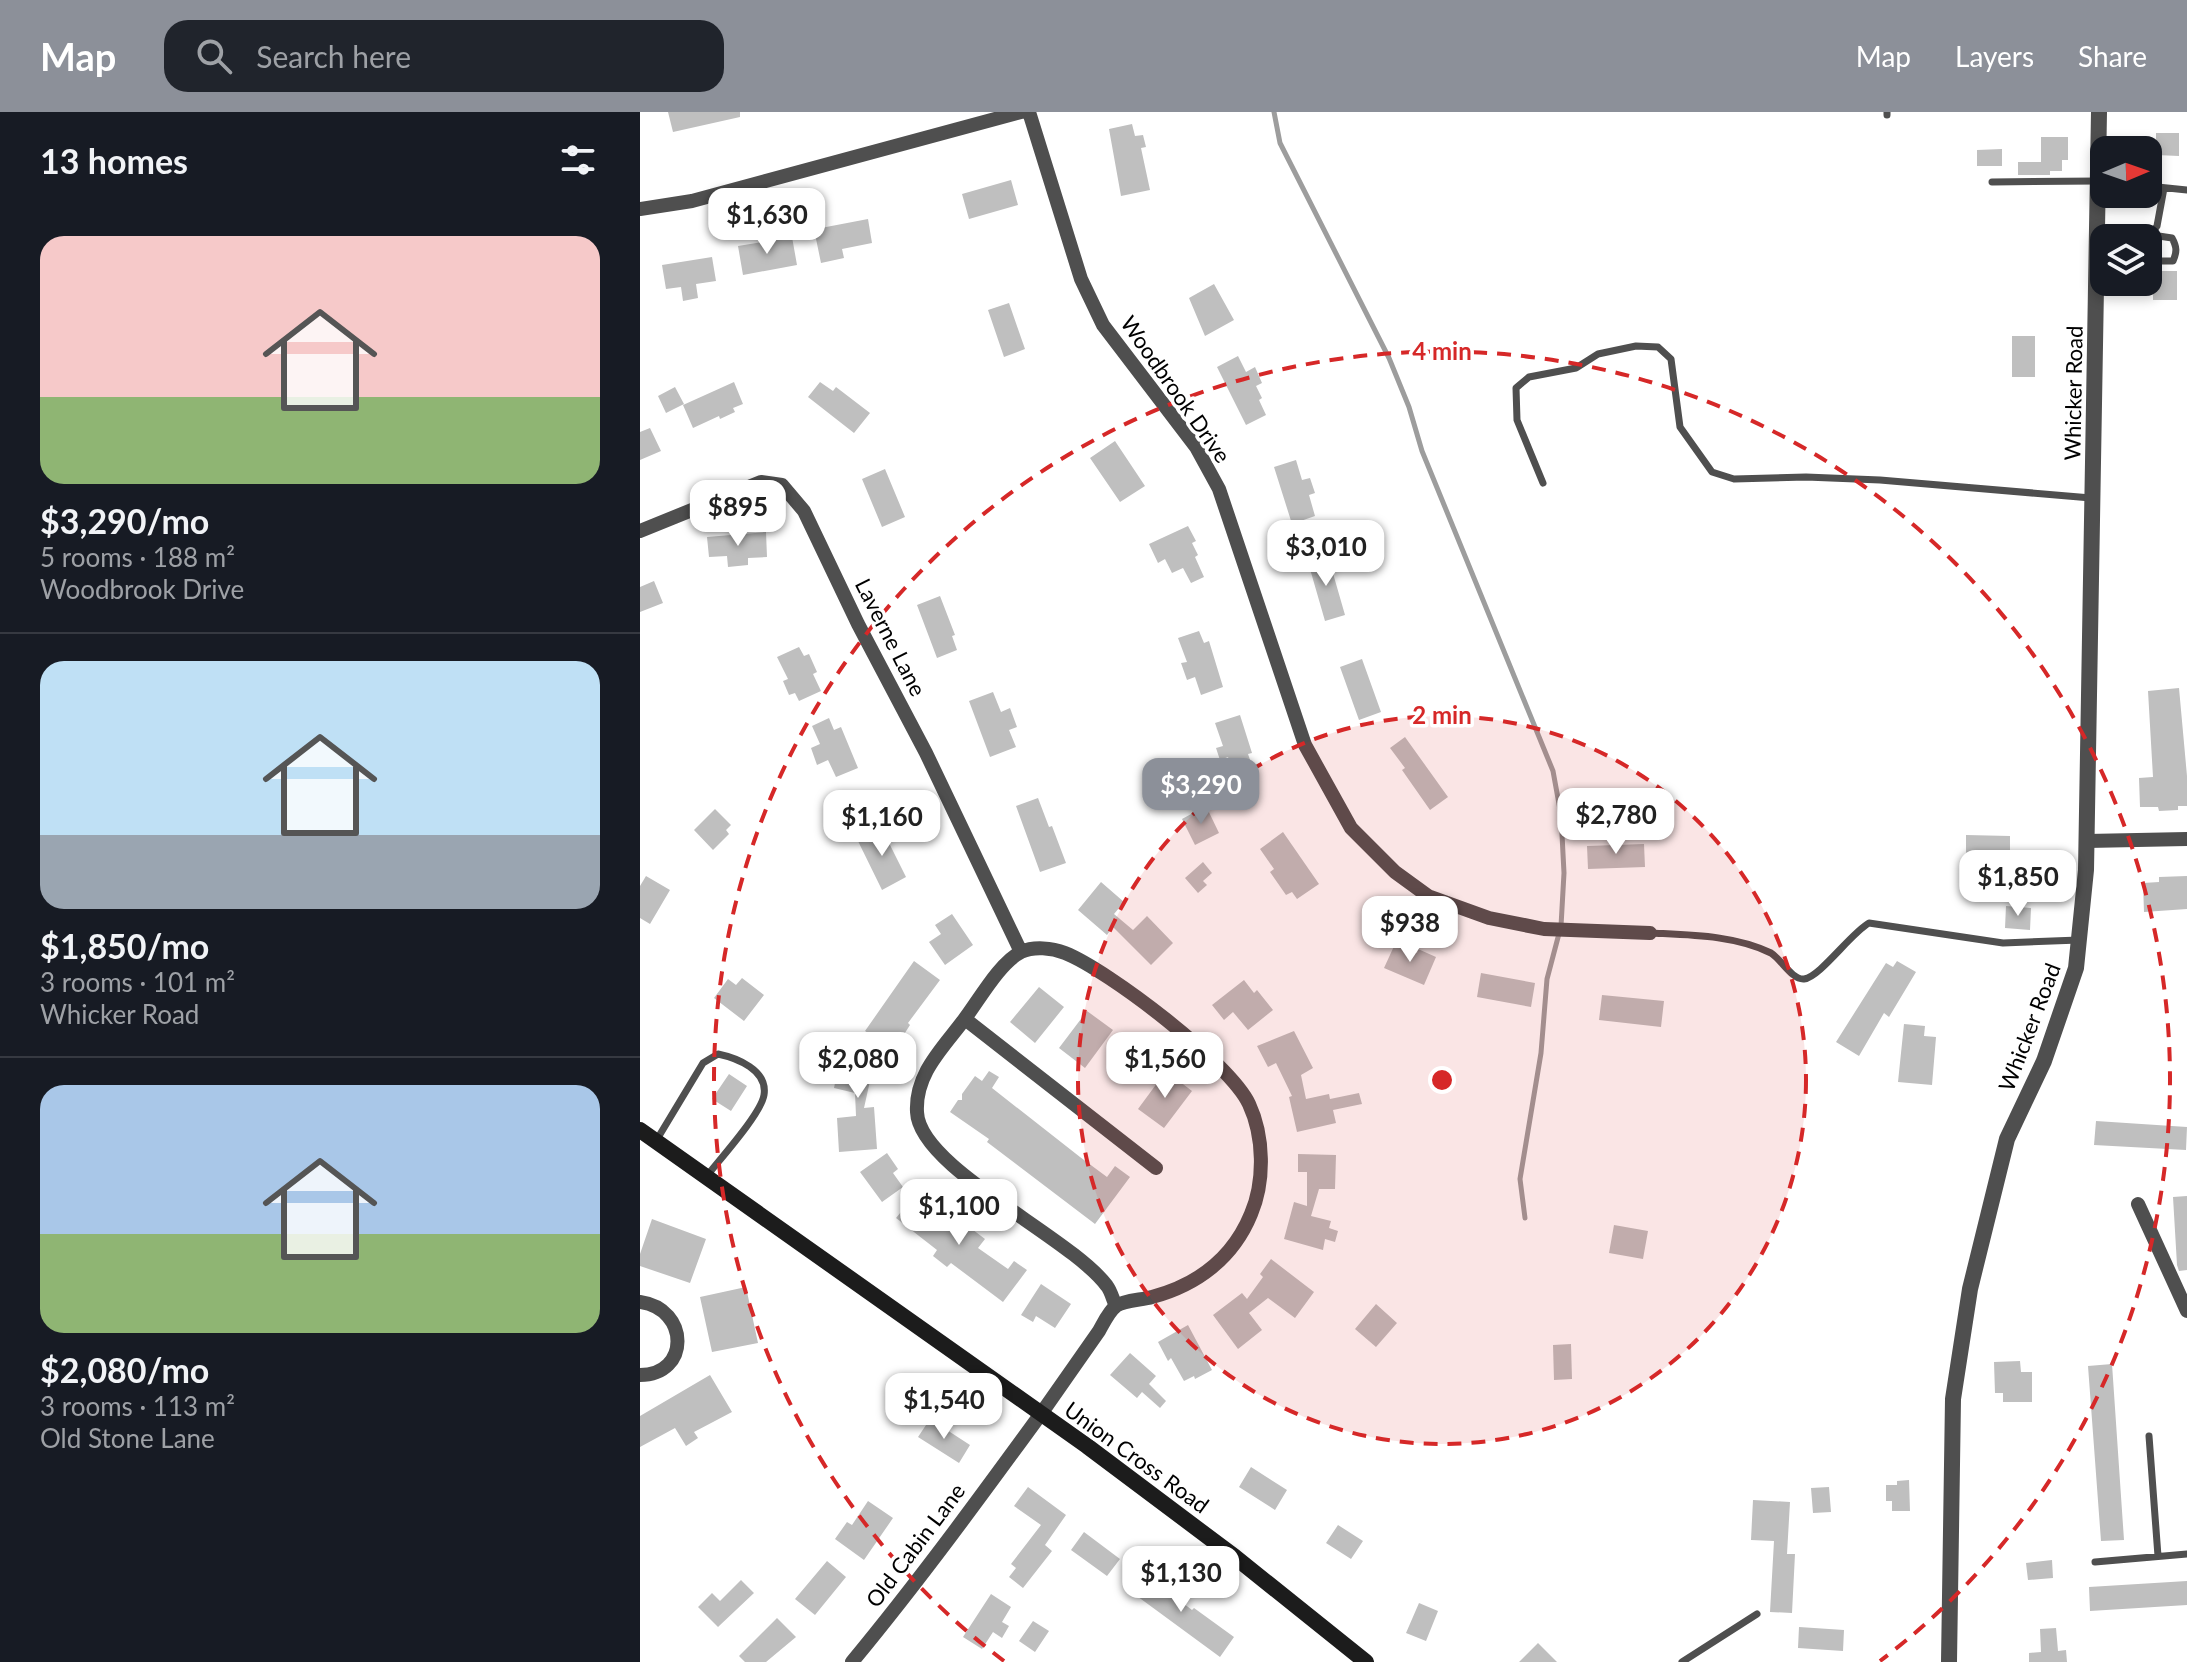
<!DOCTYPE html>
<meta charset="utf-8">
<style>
:root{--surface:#171b24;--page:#20242c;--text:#f1f3f6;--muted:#9ea1a6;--line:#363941;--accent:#8c9099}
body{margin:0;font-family:Lato,sans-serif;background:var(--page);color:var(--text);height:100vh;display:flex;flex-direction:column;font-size:30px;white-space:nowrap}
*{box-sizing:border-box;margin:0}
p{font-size:26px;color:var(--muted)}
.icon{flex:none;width:44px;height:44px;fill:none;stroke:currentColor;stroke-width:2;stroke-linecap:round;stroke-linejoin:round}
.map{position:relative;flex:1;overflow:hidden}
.panel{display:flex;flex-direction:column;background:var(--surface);width:640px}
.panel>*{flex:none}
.needle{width:52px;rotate:88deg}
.fabs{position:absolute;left:1450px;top:24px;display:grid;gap:16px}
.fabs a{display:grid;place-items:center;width:72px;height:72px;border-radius:16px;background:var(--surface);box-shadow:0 4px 12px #0003;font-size:40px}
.price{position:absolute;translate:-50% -68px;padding:0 18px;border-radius:16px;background:#fff;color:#222;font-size:26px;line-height:52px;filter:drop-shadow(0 2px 4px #0008)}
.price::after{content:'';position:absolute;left:50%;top:48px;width:24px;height:18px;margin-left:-12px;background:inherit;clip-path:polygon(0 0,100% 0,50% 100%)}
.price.active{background:var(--accent);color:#fff}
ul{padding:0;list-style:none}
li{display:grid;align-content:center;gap:16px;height:424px;padding:0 40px}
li+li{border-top:2px solid var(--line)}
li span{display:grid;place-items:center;height:248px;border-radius:24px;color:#555}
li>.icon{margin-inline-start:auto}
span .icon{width:144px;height:144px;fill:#fffc;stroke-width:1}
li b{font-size:34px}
h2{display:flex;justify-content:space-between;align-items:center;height:96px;padding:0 40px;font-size:34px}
header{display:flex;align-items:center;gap:48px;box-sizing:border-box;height:112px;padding:0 40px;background:var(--accent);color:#fff}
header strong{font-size:38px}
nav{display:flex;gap:44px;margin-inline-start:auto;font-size:28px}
.search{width:560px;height:72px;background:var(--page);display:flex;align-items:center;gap:20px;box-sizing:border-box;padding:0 28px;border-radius:24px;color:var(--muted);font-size:30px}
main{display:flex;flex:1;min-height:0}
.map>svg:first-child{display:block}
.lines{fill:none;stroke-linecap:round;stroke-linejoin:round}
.stream{stroke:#9d9d9d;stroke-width:5}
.building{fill:#bfbfbf}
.service{stroke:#4f4f4f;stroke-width:7}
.minor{stroke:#4f4f4f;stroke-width:14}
.tertiary{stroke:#4f4f4f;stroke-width:16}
.secondary{stroke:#1c1c1c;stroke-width:16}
.ring{fill:none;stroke:#d62828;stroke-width:4;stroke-dasharray:14 10}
.labels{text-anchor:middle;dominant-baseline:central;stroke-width:7;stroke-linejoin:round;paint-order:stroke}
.street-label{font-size:22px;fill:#000;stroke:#fff}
.centre{fill:#d62828;stroke:#fff;stroke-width:4}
.ring-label{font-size:24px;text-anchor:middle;font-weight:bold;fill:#d62828;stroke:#fff;stroke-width:7;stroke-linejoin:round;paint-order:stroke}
</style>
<header>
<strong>Map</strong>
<div class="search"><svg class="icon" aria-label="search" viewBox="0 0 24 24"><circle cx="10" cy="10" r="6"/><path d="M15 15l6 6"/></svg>Search here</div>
<nav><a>Map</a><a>Layers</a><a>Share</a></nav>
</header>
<main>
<section class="panel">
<h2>13 homes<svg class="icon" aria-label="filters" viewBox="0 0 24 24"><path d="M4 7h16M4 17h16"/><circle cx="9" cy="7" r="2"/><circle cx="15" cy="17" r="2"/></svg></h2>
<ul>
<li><span style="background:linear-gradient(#f6c9c9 65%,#8fb573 0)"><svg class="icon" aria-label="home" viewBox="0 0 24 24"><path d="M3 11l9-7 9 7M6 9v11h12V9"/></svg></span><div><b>$3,290/mo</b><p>5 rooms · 188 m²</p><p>Woodbrook Drive</p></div></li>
<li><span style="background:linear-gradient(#bfe0f5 70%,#9aa5b1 0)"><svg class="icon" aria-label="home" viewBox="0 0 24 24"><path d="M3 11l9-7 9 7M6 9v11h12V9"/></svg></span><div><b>$1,850/mo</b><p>3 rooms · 101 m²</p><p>Whicker Road</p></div></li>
<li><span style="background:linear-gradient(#a9c7e8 60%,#8fb573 0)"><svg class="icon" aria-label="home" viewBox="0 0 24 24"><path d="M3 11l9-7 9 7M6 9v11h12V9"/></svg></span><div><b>$2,080/mo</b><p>3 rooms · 113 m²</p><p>Old Stone Lane</p></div></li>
</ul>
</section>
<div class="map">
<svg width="1547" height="1550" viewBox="0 0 1547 1550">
<rect width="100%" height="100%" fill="#fff"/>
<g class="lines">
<path class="stream" d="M634,0L640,31L749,246L769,295L782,339L913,659L921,703L924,761L921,814L907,867L901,941L880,1067L885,1106"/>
</g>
<path class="building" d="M28,0H100V5L33,20Z
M492,12L495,24L503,23L506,35L501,36L510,78L481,84L469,17Z
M1516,21H1539V44L1516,43Z
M1401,25H1428V48H1422V59H1410V63H1378V50H1401Z
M1362,37V54H1337V38Z
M371,68L378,93L329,107L322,82Z
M228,107L232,131L202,137L204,146L181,151L175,122L182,120L181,116Z
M152,125L157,153L103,163L98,134Z
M72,145L76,169L56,172L58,186L43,189L41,175L26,177L22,153Z
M1513,159H1537V188H1513Z
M574,172L594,208L565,224L549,186Z
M369,191L385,237L364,245L348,198Z
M1372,224H1395V265H1372Z
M598,244L606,260L615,255L622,271L616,274L622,286L619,288L626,303L606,313L577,255Z
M94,270L103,292L93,296L95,300L80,307L79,304L53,316L43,293Z
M180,270L193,279L196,275L230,301L214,321L168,285Z
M35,275L44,292L26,301L18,284Z
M10,316L21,339L0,348V320Z
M475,329L505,374L480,390L450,346Z
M656,348L662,368L670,366L675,381L669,383L675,404L652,412L634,355Z
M245,357L265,405L242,415L222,367Z
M548,414L556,429L552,431L558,443L555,445L564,465L551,471L543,456L532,461L525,447L518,451L509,432Z
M126,420L127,445L108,446V453L88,455L87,444L69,445L67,425Z
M688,444L705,503L685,509L668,450Z
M14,469L23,491L0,500V475Z
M300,484L315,523L312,524L317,538L297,546L277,493Z
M559,519L564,531L569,529L583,575L561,583L555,565L547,568L541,551L547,550L538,526Z
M159,535L164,544L169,542L177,560L173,562L181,579L159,589L155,581L149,583L143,569L148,567L137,545Z
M722,547L741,600L719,608L700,555Z
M1539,576L1547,664V694H1538V698L1519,699L1518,695H1500L1499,666L1513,665L1508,579Z
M353,580L361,600L370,596L377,615L369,618L376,635L350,645L329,589Z
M600,603L612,641L608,642L617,668L598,674L588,645L580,648L576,636L583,634L575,611Z
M189,606L194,618L201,615L218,656L196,665L188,648L177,653L171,636L180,632L172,614Z
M765,625L808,685L790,698L762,658L765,656L750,636Z
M398,686L409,715L412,714L426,751L400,760L376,694Z
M566,694L579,721L555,733L542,707Z
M75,697L91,713L86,718L89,722L73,738L54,718Z
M241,715L266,765L242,778L217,727Z
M643,720L679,772L657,787L652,780L646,783L630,760L634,757L620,737Z
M1326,723L1370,724V750L1395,751L1394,767L1326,766Z
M1004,732L1005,755L948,757L947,734Z
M563,750L572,761L563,769L567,773L558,781L545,766Z
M6,764L30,778L10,812L0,806V774Z
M1547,764V797L1504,800L1503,771L1519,770V765Z
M461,770L484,790L474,802L493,818L507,804L533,831L511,853L473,815L467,823L438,798Z
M1366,794L1391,796L1390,818L1365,816Z
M312,802L333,833L305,853L289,830L301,822L295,813Z
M755,832L777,841L778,837L796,845L784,873L744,856Z
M274,849L300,868L268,911L270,913L254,938L225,919Z
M1257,849L1276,860L1249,905L1244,901L1219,944L1196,930L1246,851L1253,855Z
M841,861L895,871L891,895L837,885Z
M102,866L124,883L104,909L74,886L88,867L96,873Z
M604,868L614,881L617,878L633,898L608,918L593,900L584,908L572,893Z
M399,875L424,895L395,931L370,910Z
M962,883L1024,889L1021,915L959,908Z
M447,899L473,918L445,956L419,936Z
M1264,912L1285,914L1284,924L1296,925L1292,973L1258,970Z
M654,919L673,956L661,963L666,987L689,982L690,987L719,981L722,992L693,998L696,1011L657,1020L649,985L652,984L636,951L628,955L617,934Z
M214,939L245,946L240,971L230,969L224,996L234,995L237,1037L199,1040L197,1006L216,1004L215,981L194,976L201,941L213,944Z
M349,959L359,965L352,976L440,1045L467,1065L475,1054L490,1065L455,1112L347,1030L349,1027L310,1000L318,988H322V982L335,964L342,969Z
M526,959L552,979L524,1016L498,997Z
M89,962L107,974L91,999L72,987Z
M1456,1009L1547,1015L1546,1038L1454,1033Z
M247,1041L258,1057L253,1061L263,1075L242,1090L220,1060Z
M658,1042L696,1043L695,1077H679L671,1104L691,1109L689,1116L698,1119L695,1130L685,1127L683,1138L644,1127L654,1090L667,1094V1060H658Z
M281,1076L294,1087L289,1094L315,1116L320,1108L345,1127L338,1136L368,1157L374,1149L387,1158L363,1190L311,1151L307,1155L293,1144L297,1138L256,1106Z
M1547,1084V1158L1539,1159L1537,1153L1533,1085Z
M12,1107L66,1127L50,1171L0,1154V1142Z
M974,1113L1008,1119L1003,1147L969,1141Z
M631,1147L674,1180L655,1206L628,1186L609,1201L622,1218L598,1237L573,1203L602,1181L607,1187L623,1165L620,1162Z
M401,1172L431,1192L415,1216L396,1204L393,1210L381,1203Z
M106,1175L118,1231L72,1240L60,1185Z
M736,1192L757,1211L736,1235L715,1217Z
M548,1213L572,1258L555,1267L554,1264L544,1269L531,1246L528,1249L518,1230Z
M931,1232L932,1267L914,1268L913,1233Z
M490,1241L516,1264L509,1272L526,1289L520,1296L502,1280L497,1286L470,1263Z
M1380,1249L1381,1260H1392V1290H1363V1281H1355L1354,1250Z
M1472,1252L1484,1428L1461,1429L1448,1254Z
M70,1263L92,1300L54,1320L58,1326L46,1334L35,1316L0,1335V1304Z
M290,1307L330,1333L319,1351L278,1325Z
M611,1355L647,1378L635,1398L599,1375Z
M1269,1368L1270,1399H1252V1389H1246V1373H1257V1369Z
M388,1375L426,1403L405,1433L412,1439L383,1476L369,1465L376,1456L371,1452L401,1413L374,1394Z
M1189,1375L1191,1400L1173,1401L1171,1376Z
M1113,1388L1150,1390L1147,1442H1155L1152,1501L1130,1500L1134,1429L1111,1428Z
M228,1389L253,1406L224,1448L195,1427L207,1410L212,1413Z
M698,1413L723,1429L711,1447L686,1431Z
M444,1420L480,1447L467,1464L431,1438Z
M1412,1448L1413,1466L1388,1468L1386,1451Z
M187,1449L206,1465L175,1503L155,1487Z
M500,1458L552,1498L554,1496L594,1525L580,1545L486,1476Z
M101,1468L114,1481L78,1515L58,1495L72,1481L80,1489Z
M1547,1469V1493L1450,1499L1449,1475Z
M351,1482L371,1495L362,1510L369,1514L362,1526L353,1520L342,1537L323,1525Z
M779,1491L798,1499L786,1529L766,1521Z
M137,1506L156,1525L126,1550H105L99,1544Z
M393,1509L409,1519L395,1540L379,1529Z
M1159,1515L1204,1518L1203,1539L1158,1536Z
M1416,1516L1418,1539L1426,1538L1427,1550H1389V1541L1401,1540L1400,1517Z
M898,1531L917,1550H879Z"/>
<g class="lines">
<path class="service" d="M1247,0V3
M1352,70L1458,69
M1508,74L1547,78
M1508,127L1517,114L1524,76
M1508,149H1533C1537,140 1537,135 1532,126L1512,123
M903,371L877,308L876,276L889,265L936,256L958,242L996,234L1018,235L1031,247L1040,315L1072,360L1094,367L1166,365L1240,368L1451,386
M1010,821C1049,823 1094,823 1131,841C1141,847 1152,868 1164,867C1180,865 1211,821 1229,811L1363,831L1439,828
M16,1029L63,951L78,942C97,946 128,958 124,983C121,1002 79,1048 66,1065
M1509,1324L1518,1444
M1455,1450L1547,1442
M1042,1550L1117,1502"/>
<path class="minor" d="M389,0L441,167L463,213L556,335L579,377L665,633L711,716L755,760L788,784L849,806L904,817L1010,821
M0,97L52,89L381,0
M0,419L121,370L142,373L164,399L218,512L286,641L381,840
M1447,729L1547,727
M325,907L516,1056
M1498,1092L1547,1199
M0,1190C50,1197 50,1263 0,1263
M212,1550C279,1469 341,1384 403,1299C422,1272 440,1246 459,1219C463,1212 469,1199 476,1194C484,1188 502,1188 512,1185C557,1173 593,1146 611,1102C625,1069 624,1024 609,992C590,951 468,858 425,841C412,836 394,834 381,840C359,851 338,890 323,909C302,937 275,962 277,1000C279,1056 431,1125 467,1174C471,1179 473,1188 476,1194"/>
<path class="tertiary" d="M1309,1550L1313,1287L1330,1177L1367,1027L1404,949L1436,856L1446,758L1459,0"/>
<path class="secondary" d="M0,1018L447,1334L595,1445L726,1550"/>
</g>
<circle cx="802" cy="968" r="364" fill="#d62828" fill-opacity=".12"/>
<g class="ring">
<circle cx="802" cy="968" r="364"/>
<path d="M364 1549A728 728 0 1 1 1240 1549"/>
</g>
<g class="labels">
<g class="street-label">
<text transform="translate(536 277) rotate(55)">Woodbrook Drive</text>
<text transform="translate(1433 281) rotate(-89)">Whicker Road</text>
<text transform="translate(251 525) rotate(63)">Laverne Lane</text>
<text transform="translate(1389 915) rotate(-69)">Whicker Road</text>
<text transform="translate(497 1345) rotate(36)">Union Cross Road</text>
<text transform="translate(275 1433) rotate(-53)">Old Cabin Lane</text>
</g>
</g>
<circle cx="802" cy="968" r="12" class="centre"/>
<g class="ring-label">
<text x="802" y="248">4 min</text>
<text x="802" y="612">2 min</text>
</g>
</svg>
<div class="fabs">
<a><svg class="needle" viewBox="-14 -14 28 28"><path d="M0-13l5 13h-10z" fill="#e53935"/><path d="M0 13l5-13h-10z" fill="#9ea1a6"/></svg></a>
<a><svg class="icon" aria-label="layers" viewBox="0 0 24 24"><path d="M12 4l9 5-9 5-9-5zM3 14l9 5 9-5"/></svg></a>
</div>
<b class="price" style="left:127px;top:144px">$1,630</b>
<b class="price" style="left:98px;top:436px">$895</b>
<b class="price" style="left:686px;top:476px">$3,010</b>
<b class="price active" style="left:561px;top:714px">$3,290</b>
<b class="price" style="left:976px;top:744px">$2,780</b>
<b class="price" style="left:242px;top:746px">$1,160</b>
<b class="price" style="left:1378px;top:806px">$1,850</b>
<b class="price" style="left:770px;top:852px">$938</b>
<b class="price" style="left:218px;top:988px">$2,080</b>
<b class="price" style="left:525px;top:988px">$1,560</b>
<b class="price" style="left:319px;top:1135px">$1,100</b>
<b class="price" style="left:304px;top:1329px">$1,540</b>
<b class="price" style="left:541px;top:1502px">$1,130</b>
</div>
</main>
